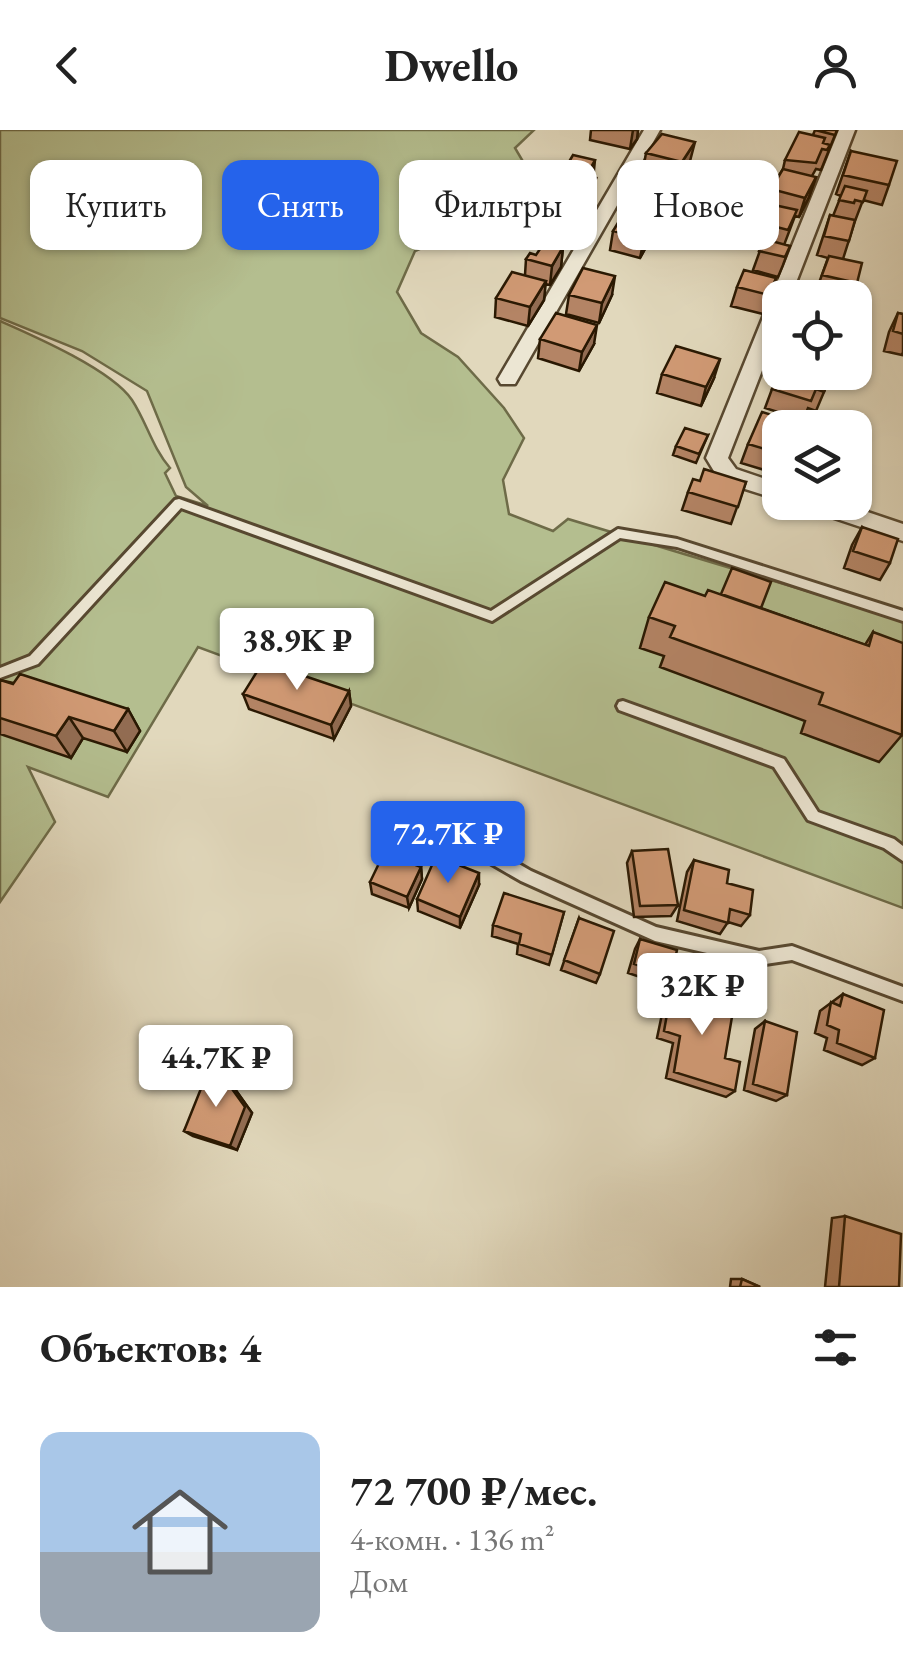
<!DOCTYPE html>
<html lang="ru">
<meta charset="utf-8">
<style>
:root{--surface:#fff;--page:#f6f6f6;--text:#222;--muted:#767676;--line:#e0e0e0;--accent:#2563eb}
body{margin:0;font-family:"EB Garamond",serif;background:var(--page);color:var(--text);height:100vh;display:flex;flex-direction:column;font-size:38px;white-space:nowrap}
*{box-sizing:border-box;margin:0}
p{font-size:32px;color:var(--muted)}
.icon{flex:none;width:55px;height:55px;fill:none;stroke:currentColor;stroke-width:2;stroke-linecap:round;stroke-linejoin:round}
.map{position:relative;height:1157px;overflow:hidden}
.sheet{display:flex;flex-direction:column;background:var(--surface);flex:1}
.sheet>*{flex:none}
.banner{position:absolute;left:30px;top:30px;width:845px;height:90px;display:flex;gap:20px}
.fabs{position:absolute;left:762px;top:150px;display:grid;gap:20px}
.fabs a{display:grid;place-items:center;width:110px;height:110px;border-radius:20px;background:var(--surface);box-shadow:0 2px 8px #0004;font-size:50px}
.price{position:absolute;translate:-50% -85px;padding:0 22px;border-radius:10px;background:#fff;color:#222;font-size:32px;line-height:65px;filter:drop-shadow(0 2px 5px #0008)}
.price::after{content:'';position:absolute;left:50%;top:60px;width:30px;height:22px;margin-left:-15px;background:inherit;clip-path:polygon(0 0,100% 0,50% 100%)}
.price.on{background:var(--accent);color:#fff}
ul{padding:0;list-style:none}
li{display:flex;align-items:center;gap:30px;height:250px;padding:0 40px}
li+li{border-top:2px solid var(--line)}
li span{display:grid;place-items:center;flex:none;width:280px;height:200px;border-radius:20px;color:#555}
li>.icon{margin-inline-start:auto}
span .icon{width:120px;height:120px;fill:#fffc;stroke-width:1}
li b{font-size:42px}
h2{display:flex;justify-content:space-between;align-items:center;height:120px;padding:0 40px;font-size:42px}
.pill{padding:0 35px;border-radius:20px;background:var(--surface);box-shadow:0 2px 8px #0004;font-size:35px;line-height:90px}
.pill.on{background:var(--accent);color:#fff}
header{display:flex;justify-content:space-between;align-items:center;height:130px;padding:0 40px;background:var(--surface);font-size:45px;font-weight:700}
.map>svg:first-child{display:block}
.green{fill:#b4be8f;stroke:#6e6b48;stroke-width:2.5}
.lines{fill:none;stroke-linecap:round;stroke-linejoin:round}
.lane-casing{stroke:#574830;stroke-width:6}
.street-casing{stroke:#574830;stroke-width:5}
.lane{fill:#ece6d3;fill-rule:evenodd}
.street{fill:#ece6d3;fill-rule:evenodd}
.wall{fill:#b48465;stroke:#291802;stroke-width:2.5}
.shaded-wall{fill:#926c52;stroke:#291802;stroke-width:2.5}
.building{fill:#d19a75;stroke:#291802;stroke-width:2.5}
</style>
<header><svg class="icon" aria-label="back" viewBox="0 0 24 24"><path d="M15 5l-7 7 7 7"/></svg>Dwello<svg class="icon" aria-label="person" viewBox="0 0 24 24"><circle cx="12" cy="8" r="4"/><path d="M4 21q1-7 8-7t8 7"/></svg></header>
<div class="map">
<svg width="903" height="1157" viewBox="0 0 903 1157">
<rect width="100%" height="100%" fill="#e1d8bc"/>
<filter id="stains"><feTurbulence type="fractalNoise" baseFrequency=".002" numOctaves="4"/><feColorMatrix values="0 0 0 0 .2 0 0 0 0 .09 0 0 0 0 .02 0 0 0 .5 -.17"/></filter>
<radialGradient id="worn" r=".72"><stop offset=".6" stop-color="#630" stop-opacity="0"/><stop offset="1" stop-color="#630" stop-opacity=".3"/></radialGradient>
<path class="green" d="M0,0H534L515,18L528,40L511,67L525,91L465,99L415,121L397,162L421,203L458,227L504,278L524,308L503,350L509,384L553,401L568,389L903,490V778L198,517L108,667L28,637L55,692L0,772V191C34,206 112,240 132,270C147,293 152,317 170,338L165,343L176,366L208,376L186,357L147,261L82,221L0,188Z"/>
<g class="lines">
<defs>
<path id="lane" d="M179,369L491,481L618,399L677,409L903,481V491L677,417L620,408L492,491L181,378L38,534L0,548V538L30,526L175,370Z
M623,571L784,629L818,682L894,709L903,716V731L884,718L808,690L774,637L619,580L617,576L619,572Z
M384,690L491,718L531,741L656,797L759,821L792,816L903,857V871L792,830L759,835L655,811L521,751L483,729L379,700L377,696L379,692Z"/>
<path id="street" d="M644,0H660L515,254H501L498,249Z
M839,0H855L790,168H780V194L728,328L736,339L780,354V370L720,351L706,328Z
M801,372H838L903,394V411L804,378Z"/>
</defs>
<use href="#lane" class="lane-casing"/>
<use href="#street" class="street-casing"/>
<use href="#lane" class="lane"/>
<use href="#street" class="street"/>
</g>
<path class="wall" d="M591,0H638L637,9L630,19L590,10Z
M815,0H837L821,40L816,39L812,46L816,47L809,67L799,87L795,86L784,115L790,116L783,135L778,147L753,140L762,115L759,114L765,94L772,80L766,78L771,59L783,39L785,30L813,5Z
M851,21L889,55L882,75L863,70L855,91L843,129L857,153L851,168H828L815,164L828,128L817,125L830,85L833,86L841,66L836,64Z
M646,23L690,31L679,51L697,59L692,78L687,90L660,84L657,97L640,128L610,120L613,101L635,78L627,76L630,57L643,40Z
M593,48H596L593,68L586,81L554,73L556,54Z
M563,117L561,137L550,155L545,154L544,170L528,196L495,187L496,168L525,145L526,129Z
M776,148L763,184L731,176L737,157Z
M569,165H612L599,193L566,184Z
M898,183L903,184V222L902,225L884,221L889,202Z
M540,209L594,214L579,241L538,228Z
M662,244L714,248L701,276L657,263Z
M829,250L816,281L808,278L803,290L765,278L772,259Z
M708,305L696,333L673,325L676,316Z
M748,314L780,319L771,342L741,333Z
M700,351L746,352L731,394L682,380L688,362Z
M862,397L890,433L880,450L844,438L852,415Z
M705,466L761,478L865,515L873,502L902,605L879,632L801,603L805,591L660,537L664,526L640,518L649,487Z
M0,550L128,579L140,601L127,622L83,608L71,628L0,604Z
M349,561L351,576L334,609L249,579L243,564Z
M632,721L678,775L671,786L634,787L627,733Z
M694,730L727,753L750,785L741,796L728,792L720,804L677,791L687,742Z
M421,737L422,749L409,778L372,764L370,752Z
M479,755L460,798L418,781L417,769Z
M564,782L549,835L517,824L518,814L492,806L493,795Z
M579,788L600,844L596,853L561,840Z
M640,809L671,846L664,855L628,843L635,819Z
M672,856L725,928L735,961L726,967L666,948L673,913L657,908L666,865Z
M843,864L875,928L862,935L824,920L827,908L815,903L820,881Z
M765,891L787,965L776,971L744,960L755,899Z
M220,938L252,983L237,1020L193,1006L184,1001Z
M845,1086L899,1157H825L832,1088Z
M731,1149H742L760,1157H730Z"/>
<path class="shaded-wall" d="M633,0H638L637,9L630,19Z
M695,12L690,31L678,52L682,32Z
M595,30L593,50L586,46Z
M816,47L809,67L799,87L805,68Z
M596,48L593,68L586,81L588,61Z
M697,59L692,78L687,90L691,71Z
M661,78L657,97L640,128L644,109Z
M563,117L561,137L550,155L552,136Z
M615,146L612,165L599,193L602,173Z
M546,151L544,170L528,196L530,177Z
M597,195L594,214L579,241L582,222Z
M720,229L714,248L701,276L706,257Z
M349,561L351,576L334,609L331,595Z
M128,579L140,601L127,622L114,601Z
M69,587L83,608L71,628L56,606Z
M421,737L422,749L409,778L407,767Z
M479,743V755L460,798V787Z
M212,931L220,938L252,983L237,1020L230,1016Z"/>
<path class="building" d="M815,0H837L835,5Z
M799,2L825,8L823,13L830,15L827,20L822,19L816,33L785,30Z
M662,4L695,12L682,32L646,23Z
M851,21L897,31L889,55L843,45Z
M573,25L595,30L586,46L596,48L588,61L556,54Z
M640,39L669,46L697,59L691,71L630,57Z
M783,39L816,47L805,68L771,59Z
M845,56L867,61L863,72L855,70L854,73L839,70Z
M639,72L661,78L644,109L613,101L627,78L634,80Z
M774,75L797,80L788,100L765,94Z
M830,85L855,90L849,111L824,106Z
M764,109L790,116L785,127L759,121Z
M544,113L563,117L552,136L526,129L530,123L536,125Z
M829,126L862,133L857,153L822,145Z
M583,138L615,146L602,173L569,165Z
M744,140L776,148L769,165L737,157Z
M512,142L546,151L530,177L496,168Z
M556,183L597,195L582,222L540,209Z
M898,183L903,184V204L893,201Z
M676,216L720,229L706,257L662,244Z
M780,241L805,242L829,250L824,262L816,259L811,271L772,259Z
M762,282L791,291L789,298H780V319L778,323L748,314Z
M685,298L708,305L699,324L676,316Z
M704,339L746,352L738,377L688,362L693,349L700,351Z
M862,397L898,409L890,433L853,421Z
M732,438L771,452L761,478L721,464Z
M665,452L705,466L708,460L869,516L873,502L903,513L902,605L819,574L823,563L670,507L675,496L649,487Z
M263,532L349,561L331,595L243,564Z
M20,544L128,579L114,601L69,587L56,606L0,588V550L13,554Z
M668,719L678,775L640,776L632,721Z
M384,723L421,737L407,767L370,752Z
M436,726L479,743L460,787L417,769Z
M694,730L729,740L727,753L753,760L750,785L730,779L728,793L684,780Z
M504,763L564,782L552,825L519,814L521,804L493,795Z
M579,788L614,801L600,844L564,830Z
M640,809L677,820L671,846L634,834Z
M672,856L734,875L725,928L740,932L735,961L674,942L680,906L664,901Z
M843,864L884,880L875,928L837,913L839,900L827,895L831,872L840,876Z
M765,891L797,902L787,965L753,954Z
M212,931L245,977L230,1016L184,1001Z
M845,1086L901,1104L899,1157H839Z
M742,1149L760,1157H740Z"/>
<rect width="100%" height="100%" filter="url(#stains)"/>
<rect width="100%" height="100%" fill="url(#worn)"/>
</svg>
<div class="fabs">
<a><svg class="icon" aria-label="locate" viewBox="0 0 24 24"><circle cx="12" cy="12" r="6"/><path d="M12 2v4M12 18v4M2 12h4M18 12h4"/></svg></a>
<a><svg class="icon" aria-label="layers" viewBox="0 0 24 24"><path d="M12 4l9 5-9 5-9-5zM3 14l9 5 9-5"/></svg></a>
</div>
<b class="price" style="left:297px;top:563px">38.9K ₽</b>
<b class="price on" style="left:448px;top:756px">72.7K ₽</b>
<b class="price" style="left:702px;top:908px">32K ₽</b>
<b class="price" style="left:216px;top:980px">44.7K ₽</b>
<div class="banner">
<a class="pill">Купить</a>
<a class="pill on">Снять</a>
<a class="pill">Фильтры</a>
<a class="pill">Новое</a>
</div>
</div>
<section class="sheet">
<h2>Объектов: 4<svg class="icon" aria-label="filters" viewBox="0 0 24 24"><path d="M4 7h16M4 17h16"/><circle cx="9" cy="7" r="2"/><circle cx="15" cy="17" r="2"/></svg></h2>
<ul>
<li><span style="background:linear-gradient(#a9c7e8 60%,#9aa5b1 0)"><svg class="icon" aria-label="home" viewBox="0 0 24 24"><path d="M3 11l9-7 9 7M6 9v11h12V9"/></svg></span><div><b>72 700 ₽/мес.</b><p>4-комн. · 136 m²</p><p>Дом</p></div></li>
</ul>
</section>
